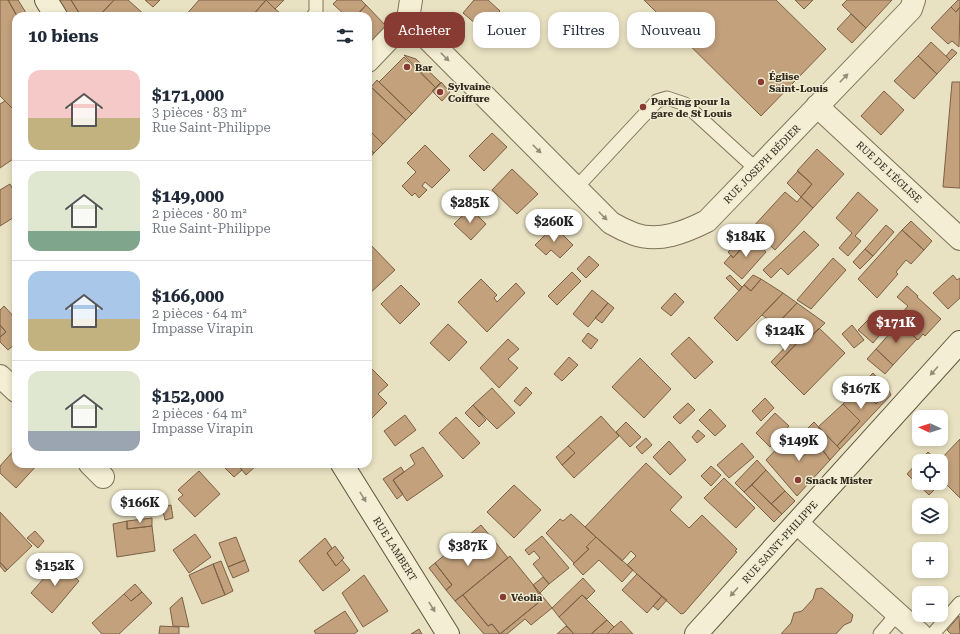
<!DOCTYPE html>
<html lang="fr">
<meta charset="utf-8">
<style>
:root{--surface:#fff;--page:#f2f2f3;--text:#1f2937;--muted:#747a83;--line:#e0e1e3;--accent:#883b33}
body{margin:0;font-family:"Roboto Serif",serif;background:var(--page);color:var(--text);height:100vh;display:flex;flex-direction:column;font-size:15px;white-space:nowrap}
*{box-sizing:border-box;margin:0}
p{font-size:13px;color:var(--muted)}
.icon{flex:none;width:22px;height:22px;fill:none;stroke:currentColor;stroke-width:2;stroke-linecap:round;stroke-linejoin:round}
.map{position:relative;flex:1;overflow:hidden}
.drawer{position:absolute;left:12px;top:12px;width:360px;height:456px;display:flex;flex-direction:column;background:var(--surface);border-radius:12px;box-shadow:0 2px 6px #0003}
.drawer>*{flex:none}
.banner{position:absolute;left:384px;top:12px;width:380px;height:36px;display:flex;gap:8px}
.needle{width:26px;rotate:274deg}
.buttons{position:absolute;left:912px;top:410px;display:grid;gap:8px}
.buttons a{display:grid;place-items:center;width:36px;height:36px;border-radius:8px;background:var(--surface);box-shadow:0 2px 6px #0003;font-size:20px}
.price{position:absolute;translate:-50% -34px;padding:0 9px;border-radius:14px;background:#fff;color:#222;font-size:13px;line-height:26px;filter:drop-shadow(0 1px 2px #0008)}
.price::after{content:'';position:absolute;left:50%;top:24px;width:12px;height:9px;margin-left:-6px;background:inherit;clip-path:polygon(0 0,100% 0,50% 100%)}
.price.active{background:var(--accent);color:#fff}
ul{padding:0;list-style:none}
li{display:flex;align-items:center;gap:12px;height:100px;padding:0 16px}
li+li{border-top:1px solid var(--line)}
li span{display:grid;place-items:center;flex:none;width:112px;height:80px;border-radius:12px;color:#555}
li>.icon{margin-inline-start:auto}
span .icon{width:48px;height:48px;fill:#fffc;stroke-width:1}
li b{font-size:17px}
h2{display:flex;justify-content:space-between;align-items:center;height:48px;padding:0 16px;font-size:17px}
.pill{padding:0 14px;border-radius:12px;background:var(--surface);box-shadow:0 2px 6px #0003;font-size:14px;line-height:36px}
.pill.active{background:var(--accent);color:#fff}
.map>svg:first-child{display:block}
.building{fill:#c2a17c;stroke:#7c6044}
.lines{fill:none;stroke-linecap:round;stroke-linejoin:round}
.lane-casing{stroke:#80735b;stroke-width:15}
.street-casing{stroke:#80735b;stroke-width:24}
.secondary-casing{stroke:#61543f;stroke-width:24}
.lane{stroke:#f4eed4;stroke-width:13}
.street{stroke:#f4eed4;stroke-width:22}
.secondary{stroke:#f4eed4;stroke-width:22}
.oneway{fill:#928c79}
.poi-dot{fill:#883b33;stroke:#f0ebd1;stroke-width:1.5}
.labels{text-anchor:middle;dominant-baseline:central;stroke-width:3;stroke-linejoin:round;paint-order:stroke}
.poi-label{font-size:10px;font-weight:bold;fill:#31291e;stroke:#f0ebd1;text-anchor:start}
.street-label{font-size:10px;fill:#31291e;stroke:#f0ebd1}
</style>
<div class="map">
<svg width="960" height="634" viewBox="0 0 960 634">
<rect width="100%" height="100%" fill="#e8e1c2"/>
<path class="building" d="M0,0H8L17,16L16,112L0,96Z
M8,0H18L28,16H17Z
M57,0H71L81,16H67Z
M71,0H114L99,16H81Z
M114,0H128L146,16H99Z
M145,0H160L153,7Z
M199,0H266L252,16H185Z
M266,0L275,9L284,16H252Z
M266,0H284L275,9Z
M337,0H361L366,5L356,16H346L333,4Z
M474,0H488L500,11L483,30L463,13Z
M644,0H776L826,49L761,116Z
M795,0H813L804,9Z
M847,0H892L866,28L842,5Z
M958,0H960V7L956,12L951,7Z
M366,5L387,27L368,47V16H356Z
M951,7L956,12L960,7L959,47L952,41L948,44L931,28Z
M327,12L332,16H323Z
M851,14L866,28L852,43L837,29Z
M931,42L950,60L937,74L918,56Z
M952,49L957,53L950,60L946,56Z
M404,55L416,59L441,83L436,88Z
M918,56L937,74L914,99L894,81Z
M404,57L436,88L412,114L379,82Z
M377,80L412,114L406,120L371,87Z
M441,82L450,92L442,101L432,91Z
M952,82H960V188L943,187Z
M371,87L406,120L383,144L368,129V89Z
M884,91L904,110L881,135L861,116Z
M5,101L16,112V157L0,168V104Z
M368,129L383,144L374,153L368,148Z
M492,133L507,147L484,171L469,156Z
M425,145L450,170L432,188L425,182L422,186L427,190L419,198L415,193L412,196L402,186L416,172L407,163Z
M368,148L374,153L368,160Z
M817,149L844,174L813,208L801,197L812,184L797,171Z
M512,169L538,194L517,214L492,190Z
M798,171L812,184L801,197L787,183Z
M10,184L16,195V216L0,226V190Z
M785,192L797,202L801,197L813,208L775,250L752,228Z
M858,192L878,210L855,236L861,241L848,256L839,248L852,233L836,218Z
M470,208L486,224L471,240L454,224Z
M911,221L932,241L924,250L902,230Z
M886,225L894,232L873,256L865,249Z
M554,226L573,245L560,258L551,250L546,255L535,245Z
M902,230L924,250L911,264L906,260L896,272L898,274L877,298L858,279Z
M804,231L819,245L788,275L781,268L771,278L763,270Z
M749,236L766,252L742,279L724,263L731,255L733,258L742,248L740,246Z
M368,242L395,270L368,295Z
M737,243L742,248L733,258L728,252Z
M865,249L873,256L860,269L853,262Z
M589,256L599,265L586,278L577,269Z
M833,258L846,270L811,309L797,300Z
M572,272L581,281L557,305L548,296Z
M730,275L742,287L739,291L726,278Z
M753,275L761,279L751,291L744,285Z
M953,275L957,280L960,278V298L948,309L933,293Z
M481,279L497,295L494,298L497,302L516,283L525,293L487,332L458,302Z
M761,279L783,293L737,341L714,318L744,285L751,291Z
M401,285L420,304L400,324L381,304Z
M907,286L918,296L917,297L941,319L925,336L923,334L918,340L896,320L908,306L897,297Z
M592,290L608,303L588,327L573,314Z
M675,293L684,302L671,316L661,308Z
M783,293L797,303L776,325L762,315Z
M608,303L614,308L602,323L595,318Z
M797,303L825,323L804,344L776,325Z
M4,306L16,319V343L8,350L0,342V337L6,332L0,325V310Z
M869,319L883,331L873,343L858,330Z
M899,323L917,339L893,365L876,349Z
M448,324L467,342L449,361L430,343Z
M0,325L6,332L0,337Z
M852,325L864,340L854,348L842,334Z
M819,328L845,353L804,395L775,366L799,341L804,344Z
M588,333L598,340L591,349L582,341Z
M689,337L713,362L695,379L671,354Z
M795,337L799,341L775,366L771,362Z
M508,339L519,349L508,359L518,368L499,388L480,368Z
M876,349L893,365L885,374L867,359Z
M569,357L578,365L562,381L554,374Z
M640,358L671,389L644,418L612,387Z
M368,365L388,385L378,394L387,403L368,422Z
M873,373L889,391L876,404L859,387Z
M526,387L532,393L520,406L514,401Z
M859,387L876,404L889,391L891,395L840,449L837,446L860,421L843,404Z
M492,388L515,413L497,429L473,405Z
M765,398L774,408L761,421L752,411Z
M688,403L695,410L680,424L673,417Z
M843,404L860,421L837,446L818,427Z
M473,405L486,420L479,427L465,413Z
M710,409L726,426L715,436L699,420Z
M775,413L789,426L770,447L756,433Z
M405,415L416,430L395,446L384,431Z
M601,416L619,436L574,478L562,465L575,453L568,446Z
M456,417L480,443L463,459L439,433Z
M626,422L641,437L630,447L616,432Z
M814,422L840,449L830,460L807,429Z
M807,429L830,460L797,496L766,460L786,439L792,445Z
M698,430L705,436L697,443L692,437Z
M646,438L652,445L642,454L636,447Z
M960,439V498L943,481L929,495L907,474L919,461V483H941V461H939Z
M669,441L686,460L670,475L653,457Z
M742,443L754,457L729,478L717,465Z
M568,446L575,453L562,465L556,457Z
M423,447L443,476L407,501L393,480L415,464L410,455Z
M16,448V464H38L16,488L0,473V466Z
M928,452L938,461H919Z
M757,460L766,470L744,492L735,483Z
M646,463L682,497L670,510L689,528L702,515L737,549L735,551L737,552L684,613L681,614L627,565L636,556L631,551L622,561L585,527Z
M228,464H237L242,470L234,477L225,468Z
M237,464H258L246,475Z
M711,466L721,475L711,486L701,476Z
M401,467L404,472L393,480L403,494L397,499L383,479Z
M766,470L785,491L771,504L752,485Z
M199,471L220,494L195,517L178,499L183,495L178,490Z
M724,478L755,508L736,528L704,498Z
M514,485L541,510L514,538L487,512Z
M752,485L782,514L774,522L744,492Z
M785,491L795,501L782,514L771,504Z
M171,505L173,518L165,520L162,507Z
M0,512L32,546L7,570L0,562Z
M571,514L596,537L586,547L589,549L574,563L546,533L560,519L563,521Z
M152,518V526L127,529V521Z
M127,521V529L152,526L155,551L117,557L113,524Z
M481,525L496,543L479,557L464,539Z
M35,531L44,541L38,548L27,538Z
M195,534L211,557L189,573L173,550Z
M542,536L569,568L549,584L533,564L540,558L534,551L529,555L525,550Z
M236,537L245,560L228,567L219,543Z
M596,537L633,570L622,582L599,560L583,575L573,564L589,549L586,547Z
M325,538L332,548L327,553L336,566L342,560L350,570L323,591L299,561Z
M464,539L479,557L496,543L508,558L455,601L446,590L452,585L435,563Z
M335,546L344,558L336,566L327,553Z
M510,556L544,598L500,634L492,624L488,626L463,595Z
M245,560L249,571L233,578L228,567Z
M221,561L233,591L225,595L213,564Z
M0,562L7,570L5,572L0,566Z
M58,562L79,581L52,613L31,593Z
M435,563L452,585L446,590L429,568Z
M213,564L225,595L202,604L189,575Z
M637,574L662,596L647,613L622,590Z
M364,575L388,611L363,627L342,593Z
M543,577L549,584L539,594L533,585Z
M583,578L595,591L587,599L582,595L559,617L552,608Z
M135,584L142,592L131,601L124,594Z
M822,588L853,615L851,622L844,625L836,634H781L791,623L794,613L802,611L813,599L816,589Z
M142,592L152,603L119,634H102L92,623L124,594L131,601Z
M463,595L488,626L492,624L500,634H484L455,601Z
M582,595L607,620L591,634H574L559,617Z
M662,596L667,600L658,610L653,606Z
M182,597L189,627L173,626L170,608Z
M544,598L552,608L531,625L525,619L507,634H500Z
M345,611L358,631L354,634H316L314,631Z
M959,616L960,634H951L947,630Z
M607,620L614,627L607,634H591Z
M621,621L633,634H607L614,627Z
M160,626L179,627V634H159Z
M566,626L574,634H557Z
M419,629L422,634H411Z"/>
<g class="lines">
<defs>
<path id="lane" d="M313,16L316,13V0
M576,188L657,101L667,98L685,104L756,169
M880,634L898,613
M933,634L960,603"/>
<path id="street" d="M408,19L611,223C618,227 626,231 634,234C659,243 685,232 707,221L911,9L914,0
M408,19L411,0
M368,61L408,19
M817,106L960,239
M0,376L16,391
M90,464L103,477
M797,523L920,634"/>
<path id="secondary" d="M46,0L56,16
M342,464L448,634
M696,634L960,342"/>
</defs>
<use href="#lane" class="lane-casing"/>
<use href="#street" class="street-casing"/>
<use href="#secondary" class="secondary-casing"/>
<use href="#lane" class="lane"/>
<use href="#street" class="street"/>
<use href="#secondary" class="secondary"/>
</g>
<defs><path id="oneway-solid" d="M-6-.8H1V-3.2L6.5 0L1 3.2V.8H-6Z"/></defs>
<g class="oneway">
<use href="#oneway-solid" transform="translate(445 57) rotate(45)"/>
<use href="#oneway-solid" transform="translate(844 78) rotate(-46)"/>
<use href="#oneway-solid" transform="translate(537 149) rotate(45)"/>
<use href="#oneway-solid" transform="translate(603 216) rotate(45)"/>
<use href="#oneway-solid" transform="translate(934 371) rotate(132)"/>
<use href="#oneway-solid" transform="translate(363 497) rotate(58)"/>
<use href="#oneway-solid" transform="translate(734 592) rotate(132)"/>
<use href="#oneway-solid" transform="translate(432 607) rotate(58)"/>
</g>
<g class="poi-dot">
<circle cx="407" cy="67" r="4"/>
<circle cx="761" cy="82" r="4"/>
<circle cx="440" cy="92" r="4"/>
<circle cx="643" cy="107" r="4"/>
<circle cx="798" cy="480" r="4"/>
<circle cx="503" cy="597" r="4"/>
</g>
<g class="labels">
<g class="poi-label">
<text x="415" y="67">Bar</text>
<text x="769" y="76">Église<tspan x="769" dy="12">Saint-Louis</tspan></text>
<text x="448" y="86">Sylvaine<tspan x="448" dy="12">Coiffure</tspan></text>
<text x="651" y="101">Parking pour la<tspan x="651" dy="12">gare de St Louis</tspan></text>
<text x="806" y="480">Snack Mister</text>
<text x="511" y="597">Véolia</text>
</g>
<g class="street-label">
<text transform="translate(762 164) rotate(-46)">RUE JOSEPH BÉDIER</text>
<text transform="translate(889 172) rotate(43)">RUE DE L'ÉGLISE</text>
<text transform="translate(780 542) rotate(-48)">RUE SAINT-PHILIPPE</text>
<text transform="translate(395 549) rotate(58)">RUE LAMBERT</text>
</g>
</g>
</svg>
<div class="buttons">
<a><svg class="needle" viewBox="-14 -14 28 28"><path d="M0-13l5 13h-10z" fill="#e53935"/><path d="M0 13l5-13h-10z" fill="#747a83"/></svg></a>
<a><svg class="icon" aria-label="locate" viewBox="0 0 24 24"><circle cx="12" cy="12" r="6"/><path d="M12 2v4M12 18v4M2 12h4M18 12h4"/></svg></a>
<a><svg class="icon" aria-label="layers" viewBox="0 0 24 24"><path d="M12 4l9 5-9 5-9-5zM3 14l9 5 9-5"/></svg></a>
<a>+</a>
<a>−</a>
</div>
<b class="price" style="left:470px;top:224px">$285K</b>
<b class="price" style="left:554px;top:243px">$260K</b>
<b class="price" style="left:746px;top:258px">$184K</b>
<b class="price active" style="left:896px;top:344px">$171K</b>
<b class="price" style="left:785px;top:352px">$124K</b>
<b class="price" style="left:861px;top:410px">$167K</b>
<b class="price" style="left:799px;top:462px">$149K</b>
<b class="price" style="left:140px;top:524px">$166K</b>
<b class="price" style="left:468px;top:567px">$387K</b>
<b class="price" style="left:55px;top:587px">$152K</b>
<div class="banner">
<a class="pill active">Acheter</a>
<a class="pill">Louer</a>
<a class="pill">Filtres</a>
<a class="pill">Nouveau</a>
</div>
<section class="drawer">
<h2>10 biens<svg class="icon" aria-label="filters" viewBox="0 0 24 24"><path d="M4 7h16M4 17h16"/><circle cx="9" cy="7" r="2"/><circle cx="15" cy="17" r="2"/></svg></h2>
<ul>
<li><span style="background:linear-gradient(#f6c9c9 60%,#c2b280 0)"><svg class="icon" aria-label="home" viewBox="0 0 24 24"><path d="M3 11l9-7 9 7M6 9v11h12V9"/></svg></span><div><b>$171,000</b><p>3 pièces · 83 m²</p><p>Rue Saint-Philippe</p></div></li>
<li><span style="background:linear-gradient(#dfe7d0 75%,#7fa58c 0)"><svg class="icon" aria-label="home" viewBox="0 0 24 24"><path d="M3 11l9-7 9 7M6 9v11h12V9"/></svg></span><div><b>$149,000</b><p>2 pièces · 80 m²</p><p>Rue Saint-Philippe</p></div></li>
<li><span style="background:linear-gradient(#a9c7e8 60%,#c2b280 0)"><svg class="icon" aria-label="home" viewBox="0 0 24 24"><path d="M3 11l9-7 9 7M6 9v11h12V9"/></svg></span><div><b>$166,000</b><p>2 pièces · 64 m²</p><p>Impasse Virapin</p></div></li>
<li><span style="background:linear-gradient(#dfe7d0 75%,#9aa5b1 0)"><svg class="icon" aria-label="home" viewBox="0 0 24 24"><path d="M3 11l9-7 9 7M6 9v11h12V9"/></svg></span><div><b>$152,000</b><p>2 pièces · 64 m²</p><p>Impasse Virapin</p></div></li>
</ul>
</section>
</div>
